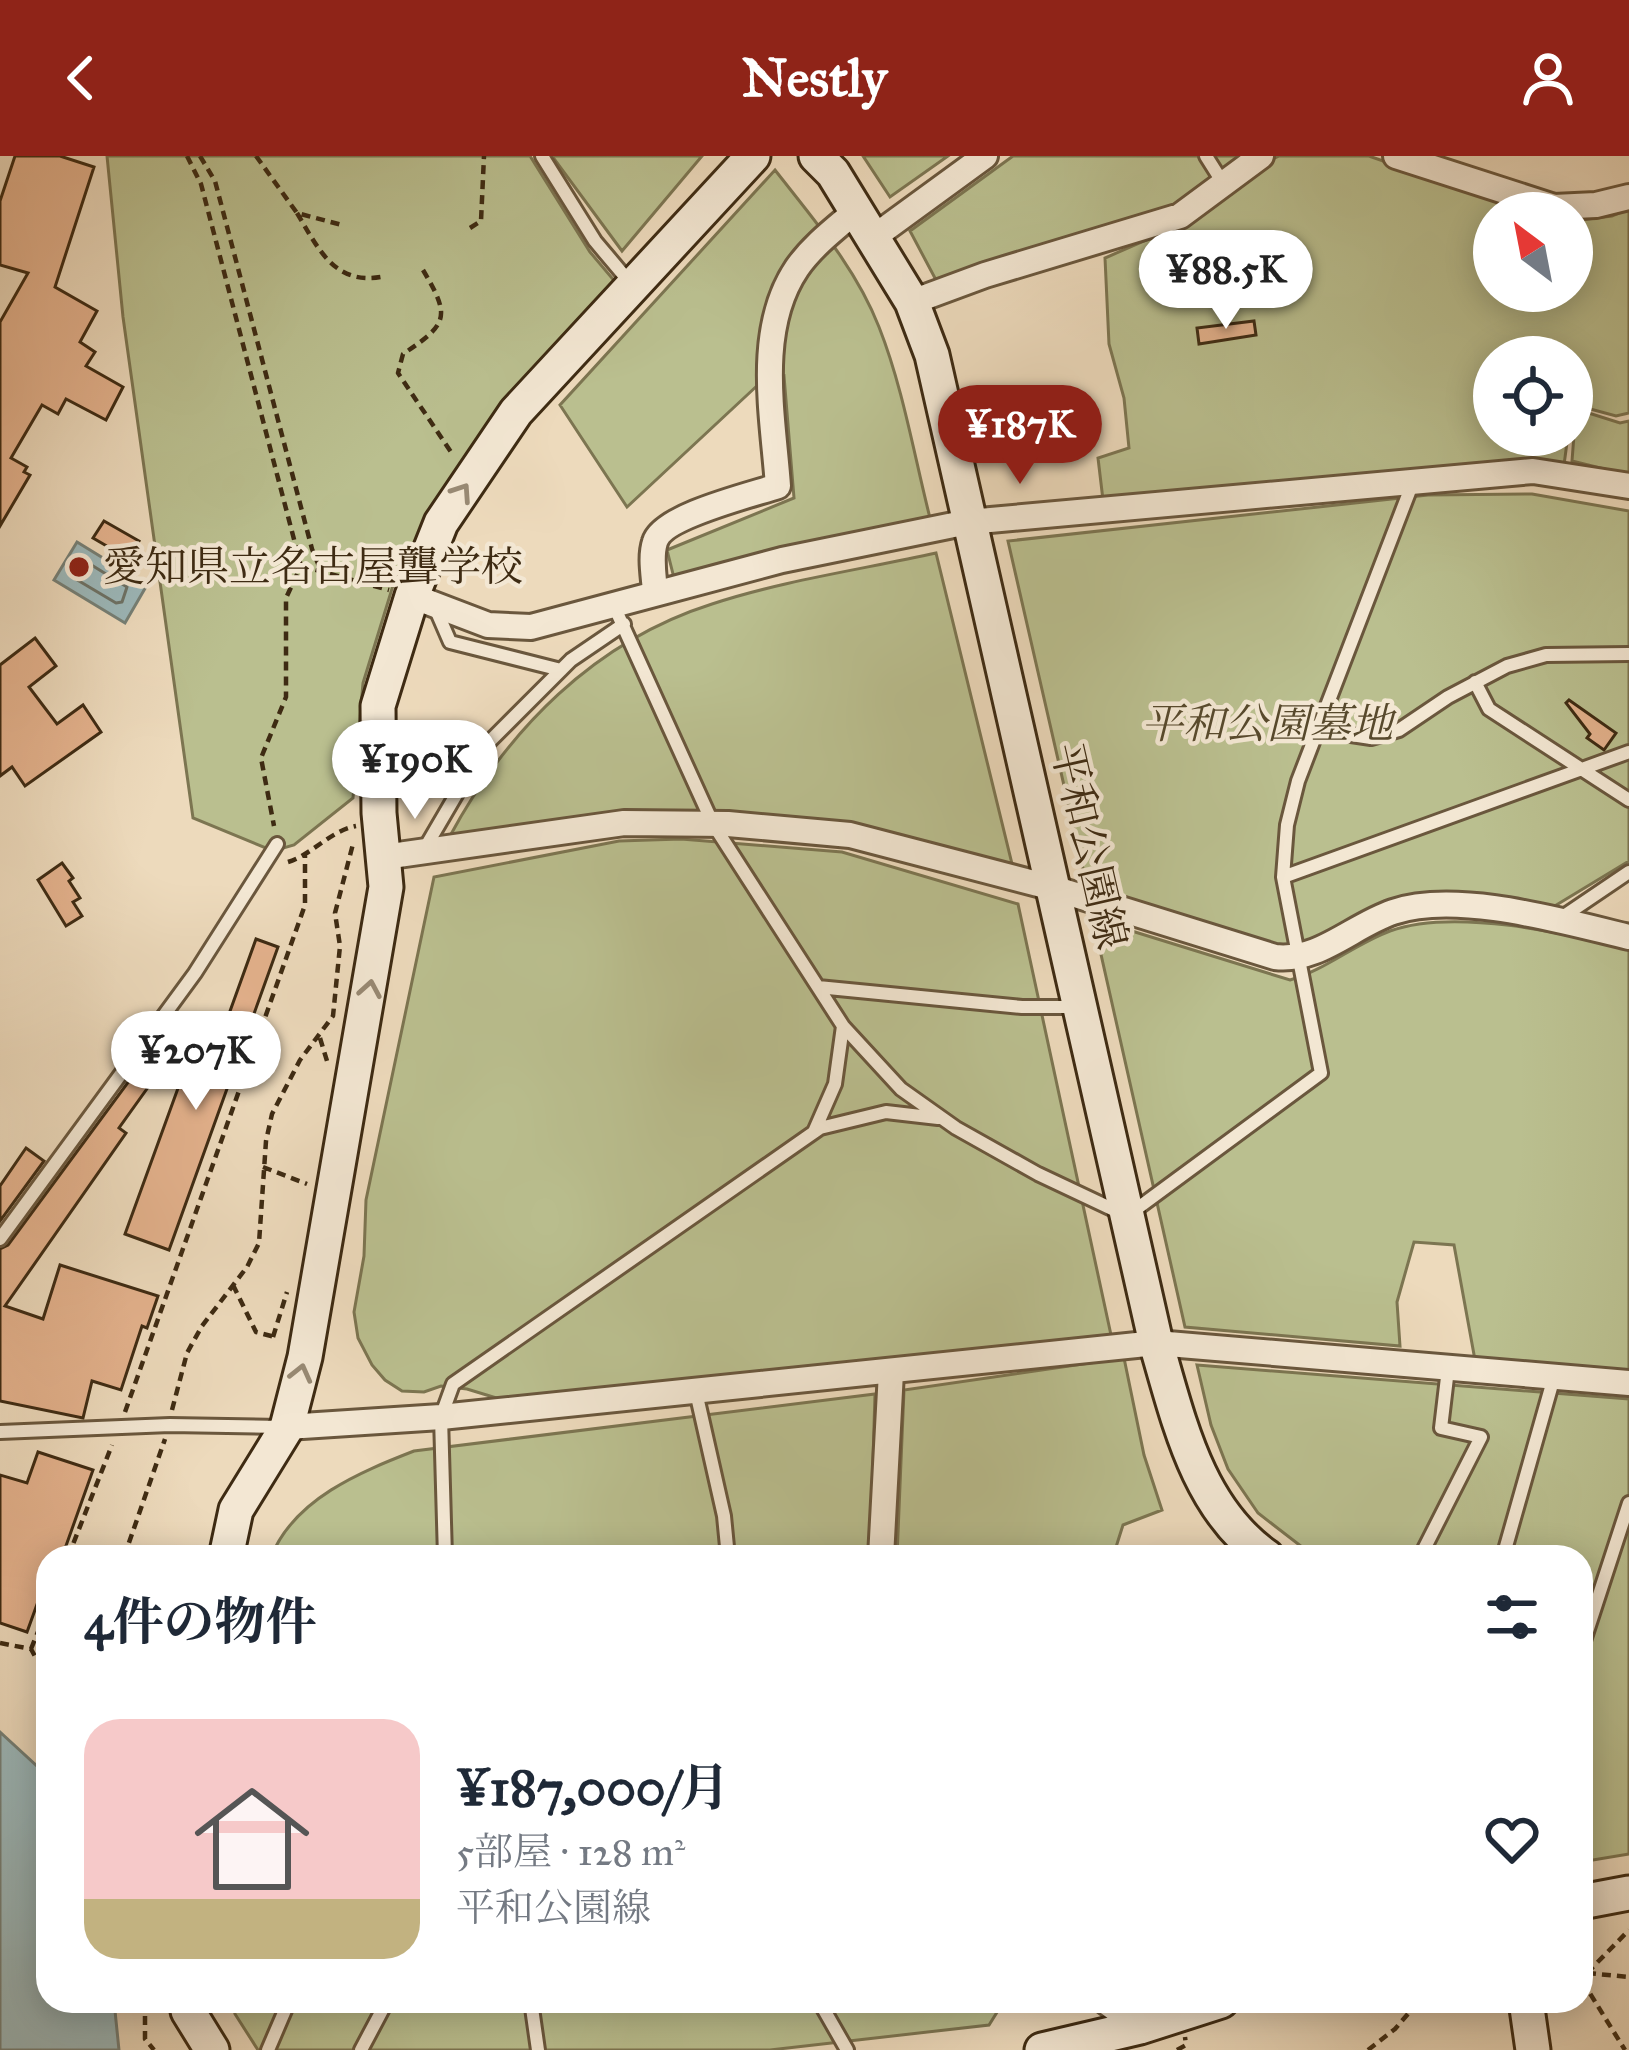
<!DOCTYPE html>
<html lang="ja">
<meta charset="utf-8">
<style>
:root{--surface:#fff;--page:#f2f2f3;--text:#1f2937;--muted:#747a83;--accent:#8f2418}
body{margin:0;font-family:"IM FELL Great Primer","Noto Serif JP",serif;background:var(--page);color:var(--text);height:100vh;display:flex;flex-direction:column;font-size:45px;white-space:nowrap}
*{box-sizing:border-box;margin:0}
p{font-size:39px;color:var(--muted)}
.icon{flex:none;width:66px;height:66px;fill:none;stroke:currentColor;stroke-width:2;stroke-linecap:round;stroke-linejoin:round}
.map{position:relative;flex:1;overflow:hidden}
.details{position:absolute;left:36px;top:1389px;width:1557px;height:468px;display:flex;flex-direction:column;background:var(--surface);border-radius:36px;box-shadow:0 6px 30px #0003}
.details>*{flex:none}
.needle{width:78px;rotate:328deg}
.tools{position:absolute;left:1473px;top:36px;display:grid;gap:24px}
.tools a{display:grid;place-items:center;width:120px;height:120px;border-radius:50%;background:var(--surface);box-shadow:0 6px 30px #0003;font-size:60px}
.price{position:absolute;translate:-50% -102px;padding:0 27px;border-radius:42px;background:#fff;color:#222;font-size:39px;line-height:78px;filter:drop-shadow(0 3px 6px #0008)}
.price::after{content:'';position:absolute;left:50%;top:72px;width:36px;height:27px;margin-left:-18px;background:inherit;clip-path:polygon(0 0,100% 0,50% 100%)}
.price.current{background:var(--accent);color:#fff}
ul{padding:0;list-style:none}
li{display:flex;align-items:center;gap:36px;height:300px;padding:0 48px}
li span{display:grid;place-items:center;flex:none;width:336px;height:240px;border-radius:36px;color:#555}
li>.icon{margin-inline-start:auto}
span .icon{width:144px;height:144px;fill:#fffc;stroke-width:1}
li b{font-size:51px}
h2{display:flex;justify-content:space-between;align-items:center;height:144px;padding:0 48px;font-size:51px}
header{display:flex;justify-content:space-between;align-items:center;height:156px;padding:0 48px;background:var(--accent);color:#fff;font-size:54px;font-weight:700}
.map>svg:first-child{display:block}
.green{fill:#babf8f;stroke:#7c7551;stroke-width:3}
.water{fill:#9cb8ba;stroke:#768077;stroke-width:3}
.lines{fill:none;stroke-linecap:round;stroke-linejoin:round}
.shore{stroke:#6d7266;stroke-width:3}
.building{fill:#e4b28d;stroke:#3e2b13;stroke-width:3}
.lane-casing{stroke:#6a573d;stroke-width:18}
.street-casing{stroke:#6a573d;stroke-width:30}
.secondary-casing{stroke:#3e2b13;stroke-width:39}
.path{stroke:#3e2b13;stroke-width:4.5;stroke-dasharray:9 6;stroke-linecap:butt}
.lane{stroke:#f3e7d3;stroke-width:12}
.street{stroke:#f3e7d3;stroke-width:24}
.secondary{stroke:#f3e7d3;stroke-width:33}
.oneway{stroke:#988973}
.poi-dot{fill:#8f2418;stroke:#f3e7d3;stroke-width:4.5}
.labels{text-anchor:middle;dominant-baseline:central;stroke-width:9;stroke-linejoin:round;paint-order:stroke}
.poi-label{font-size:42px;fill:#3e2b13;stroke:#f3e7d3;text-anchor:start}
.park-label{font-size:42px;font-style:italic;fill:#57492c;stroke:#f3e7d3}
.street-label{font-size:42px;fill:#3e2b13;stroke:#f3e7d3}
</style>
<header><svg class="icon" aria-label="back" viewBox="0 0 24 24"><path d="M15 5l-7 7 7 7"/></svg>Nestly<svg class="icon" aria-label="person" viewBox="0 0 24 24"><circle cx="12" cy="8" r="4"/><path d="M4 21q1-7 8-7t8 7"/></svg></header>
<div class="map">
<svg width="1629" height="1894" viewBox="0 0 1629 1894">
<rect width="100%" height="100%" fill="#eddabc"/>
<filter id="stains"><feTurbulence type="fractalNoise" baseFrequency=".00167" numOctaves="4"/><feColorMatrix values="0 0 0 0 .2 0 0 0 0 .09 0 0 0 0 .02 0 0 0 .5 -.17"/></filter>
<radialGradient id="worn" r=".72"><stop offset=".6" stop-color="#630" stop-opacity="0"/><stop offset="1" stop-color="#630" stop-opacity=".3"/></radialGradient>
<path class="green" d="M107,0H530L590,96L617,128L435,356L395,423L363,527L353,642L294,689L273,695L193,662L123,161Z
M552,0H702L622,95Z
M863,0H948L890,41Z
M1013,0H1249L1150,69L936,124L910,75Z
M1279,0H1369L1531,57H1494V135H1572V65L1612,60L1629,53V257L1616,260L1572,248V201H1494V279H1568L1564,309L1492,306L1103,344L1098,302L1129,292L1124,242L1109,188L1105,102L1167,75L1258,10Z
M775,14C814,64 856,112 879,171C903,232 914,299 930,362L674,422L667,394L794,342L784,220L760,227L627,351L560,249Z
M1576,253L1620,267L1629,265V319L1572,305Z
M1532,338L1629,355V705L1553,751L1397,748L1356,760L1306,788L1277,793L1087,730L1008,385L1428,339Z
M936,397L1013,712L862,674L450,680C507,574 595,485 712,448C781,425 864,413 936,397Z
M681,683L842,696L1018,748L1111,1179L513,1247L467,1233L441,1230L424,1236L402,1235L385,1224L372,1209L358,1182L354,1156L364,1100L366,1044L434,721L619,685Z
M1093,763L1290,824C1325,814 1355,788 1390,775C1454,752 1564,777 1629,793V1217L1475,1204L1454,1089L1414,1086L1397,1146L1400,1190L1185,1171Z
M1124,1202L1144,1299L1162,1354L1123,1369L1116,1391L1127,1401H897L904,1234Z
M1197,1209L1629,1243V1698L1581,1706V1401H1315L1258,1357L1228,1313L1211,1269Z
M875,1238L870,1401H271C294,1343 360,1316 414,1295Z
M232,1845H1004L989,1869L770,1894H258L235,1858Z"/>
<path class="water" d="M77,386L147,429L125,467L54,424Z
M0,1576L37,1610L48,1611V1845H114L119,1894H0Z"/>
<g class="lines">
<path class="shore" d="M85,405L127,431L122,446L116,447L74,422L78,408Z"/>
</g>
<path class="building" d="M15,0H60L94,11L55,131L97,155L80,186L95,196L86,210L123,231L106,264L66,243L58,258L42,249L11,302L27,311L24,316L30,319L0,370V166L28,117L0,109V45Z
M1254,165L1256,179L1199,188L1197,172Z
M104,365L139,385L129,403L93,382Z
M35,482L56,510L29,531L57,568L83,549L101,576L25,630L12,611L0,620V509Z
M1569,544L1616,577L1604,594L1587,582L1590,578L1566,547Z
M62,707L73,722L69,725L80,742L73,746L82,760L66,770L38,724Z
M256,783L278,791L169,1094L125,1078L197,880L216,894Z
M174,864L189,874L119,972L126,977L5,1150L43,1163L60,1109L158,1140L147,1172L142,1170L121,1234L92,1225L83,1262L0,1245V1093L8,1089Z
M26,992L44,1005L0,1065V1030Z
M38,1296L93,1314L62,1401H48V1418L27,1476L0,1467V1319L27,1327Z"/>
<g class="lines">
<defs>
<path id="lane" d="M542,0L595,85L632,129
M1206,0L1223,27
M434,449L450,486L561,514
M614,450L713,668L843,870L901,933L956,972L1038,1018L1127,1060L1321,917L1283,721L1287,669L1298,625L1413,326
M1475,526L1489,553L1629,644
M1318,574L1371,582L1399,574L1448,541L1507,510L1546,499L1629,498
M425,692L484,591L571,504L624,468
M1283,721L1629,596
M1561,762L1629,716
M818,831L1022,851H1074
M814,976L835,928L843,870
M0,1083L195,817L277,688
M696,1236L724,1360L728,1401
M0,1276L170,1269L281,1271
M445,1401L441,1261L453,1228L820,972L886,956L938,962
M1420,1401L1481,1281L1441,1272L1448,1213
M1503,1401L1554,1221
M1581,1494L1629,1347
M531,1845L538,1894
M819,1845L847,1894
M268,1894L289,1845
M361,1894L387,1845"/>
<path id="street" d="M1396,0L1554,51L1596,49L1629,41
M874,81L985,0
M912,146L985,119L1180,60L1261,0
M655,436C654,420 650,401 655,386C662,360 751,339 778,330C773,260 755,174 797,112C813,89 836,72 857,54
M412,440L488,469L531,471L782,404L968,366L1533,315L1629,330
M384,701L624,667L728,668L850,679L1053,732L1275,801C1319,806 1352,770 1393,756C1457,734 1565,766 1629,781
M287,1271L441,1261L1156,1187L1629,1227
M881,1401L891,1216
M1105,1845L1140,1871"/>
<path id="secondary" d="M816,0L833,17L912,146L932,199L1156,1187C1179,1265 1197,1352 1267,1401
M226,1401L236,1354L287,1271L305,1201L386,731L379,657L378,550L412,440L441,367L516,256L753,0
M1581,1746L1629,1737
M187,1845L188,1855L212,1894
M1526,1845L1533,1894
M1042,1894L1140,1871L1221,1845"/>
</defs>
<use href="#lane" class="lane-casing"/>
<use href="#street" class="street-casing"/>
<use href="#secondary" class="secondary-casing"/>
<path class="path" d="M187,0L201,28L301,410L286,442V541L261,602L274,670
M200,0L215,25L312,393L321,415
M256,0L297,57L342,69
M297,57C318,92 334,129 381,121
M470,72L481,65L484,0
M423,114C451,161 448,168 403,198L398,217L453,299
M301,410L389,434
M288,706C313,698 330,675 356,670
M320,882L327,905
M263,1011L307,1028
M233,1129L256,1176L275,1181
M273,1181L287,1136
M172,1254L187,1197L202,1170L247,1111L259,1087L266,985L272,958L300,904L333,860L340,790L335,757L353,688
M125,1256L305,749V699
M68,1401L112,1289
M124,1401L165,1283
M0,1487L31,1493L37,1504L48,1506
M31,1493L48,1451
M1581,1812L1587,1817L1586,1831L1625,1894
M1587,1817L1629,1774
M1587,1817L1629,1821
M145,1845V1883L154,1894
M1177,1894L1186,1889L1185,1881
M1368,1894L1395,1873L1419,1845"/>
<use href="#lane" class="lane"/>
<use href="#street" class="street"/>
<use href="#secondary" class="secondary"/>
</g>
<defs><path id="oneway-chevron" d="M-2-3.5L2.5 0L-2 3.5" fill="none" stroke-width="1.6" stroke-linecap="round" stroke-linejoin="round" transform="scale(3)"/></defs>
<g class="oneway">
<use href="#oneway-chevron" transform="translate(462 336) rotate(-56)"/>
<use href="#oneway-chevron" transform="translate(370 833) rotate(-80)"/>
<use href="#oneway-chevron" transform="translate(301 1217) rotate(-76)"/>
</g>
<circle class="poi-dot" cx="79" cy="411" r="12"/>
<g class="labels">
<g class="poi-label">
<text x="103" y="411">愛知県立名古屋聾学校</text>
</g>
<g class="park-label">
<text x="1267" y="568">平和公園墓地</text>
</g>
<g class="street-label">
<text transform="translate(1089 690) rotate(77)">平和公園線</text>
</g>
</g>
<rect width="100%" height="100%" filter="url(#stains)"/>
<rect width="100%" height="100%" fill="url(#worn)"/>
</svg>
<div class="tools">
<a><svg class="needle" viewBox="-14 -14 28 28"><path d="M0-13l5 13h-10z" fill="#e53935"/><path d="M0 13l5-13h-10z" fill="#747a83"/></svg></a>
<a><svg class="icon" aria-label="locate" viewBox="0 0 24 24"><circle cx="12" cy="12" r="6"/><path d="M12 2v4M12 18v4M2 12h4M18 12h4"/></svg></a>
</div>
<b class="price" style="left:1226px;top:176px">¥88.5K</b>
<b class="price current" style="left:1020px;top:331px">¥187K</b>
<b class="price" style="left:415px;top:666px">¥190K</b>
<b class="price" style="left:196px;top:957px">¥207K</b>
<section class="details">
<h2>4件の物件<svg class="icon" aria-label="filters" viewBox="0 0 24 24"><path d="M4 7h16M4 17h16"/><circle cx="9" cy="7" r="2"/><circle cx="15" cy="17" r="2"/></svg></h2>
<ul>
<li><span style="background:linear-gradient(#f6c9c9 75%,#c2b280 0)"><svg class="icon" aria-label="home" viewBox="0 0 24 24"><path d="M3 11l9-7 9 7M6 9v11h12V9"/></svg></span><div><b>¥187,000/月</b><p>5部屋 · 128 m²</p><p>平和公園線</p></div><svg class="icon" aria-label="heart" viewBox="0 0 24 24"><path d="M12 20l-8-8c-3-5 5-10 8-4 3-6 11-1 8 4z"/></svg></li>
</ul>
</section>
</div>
